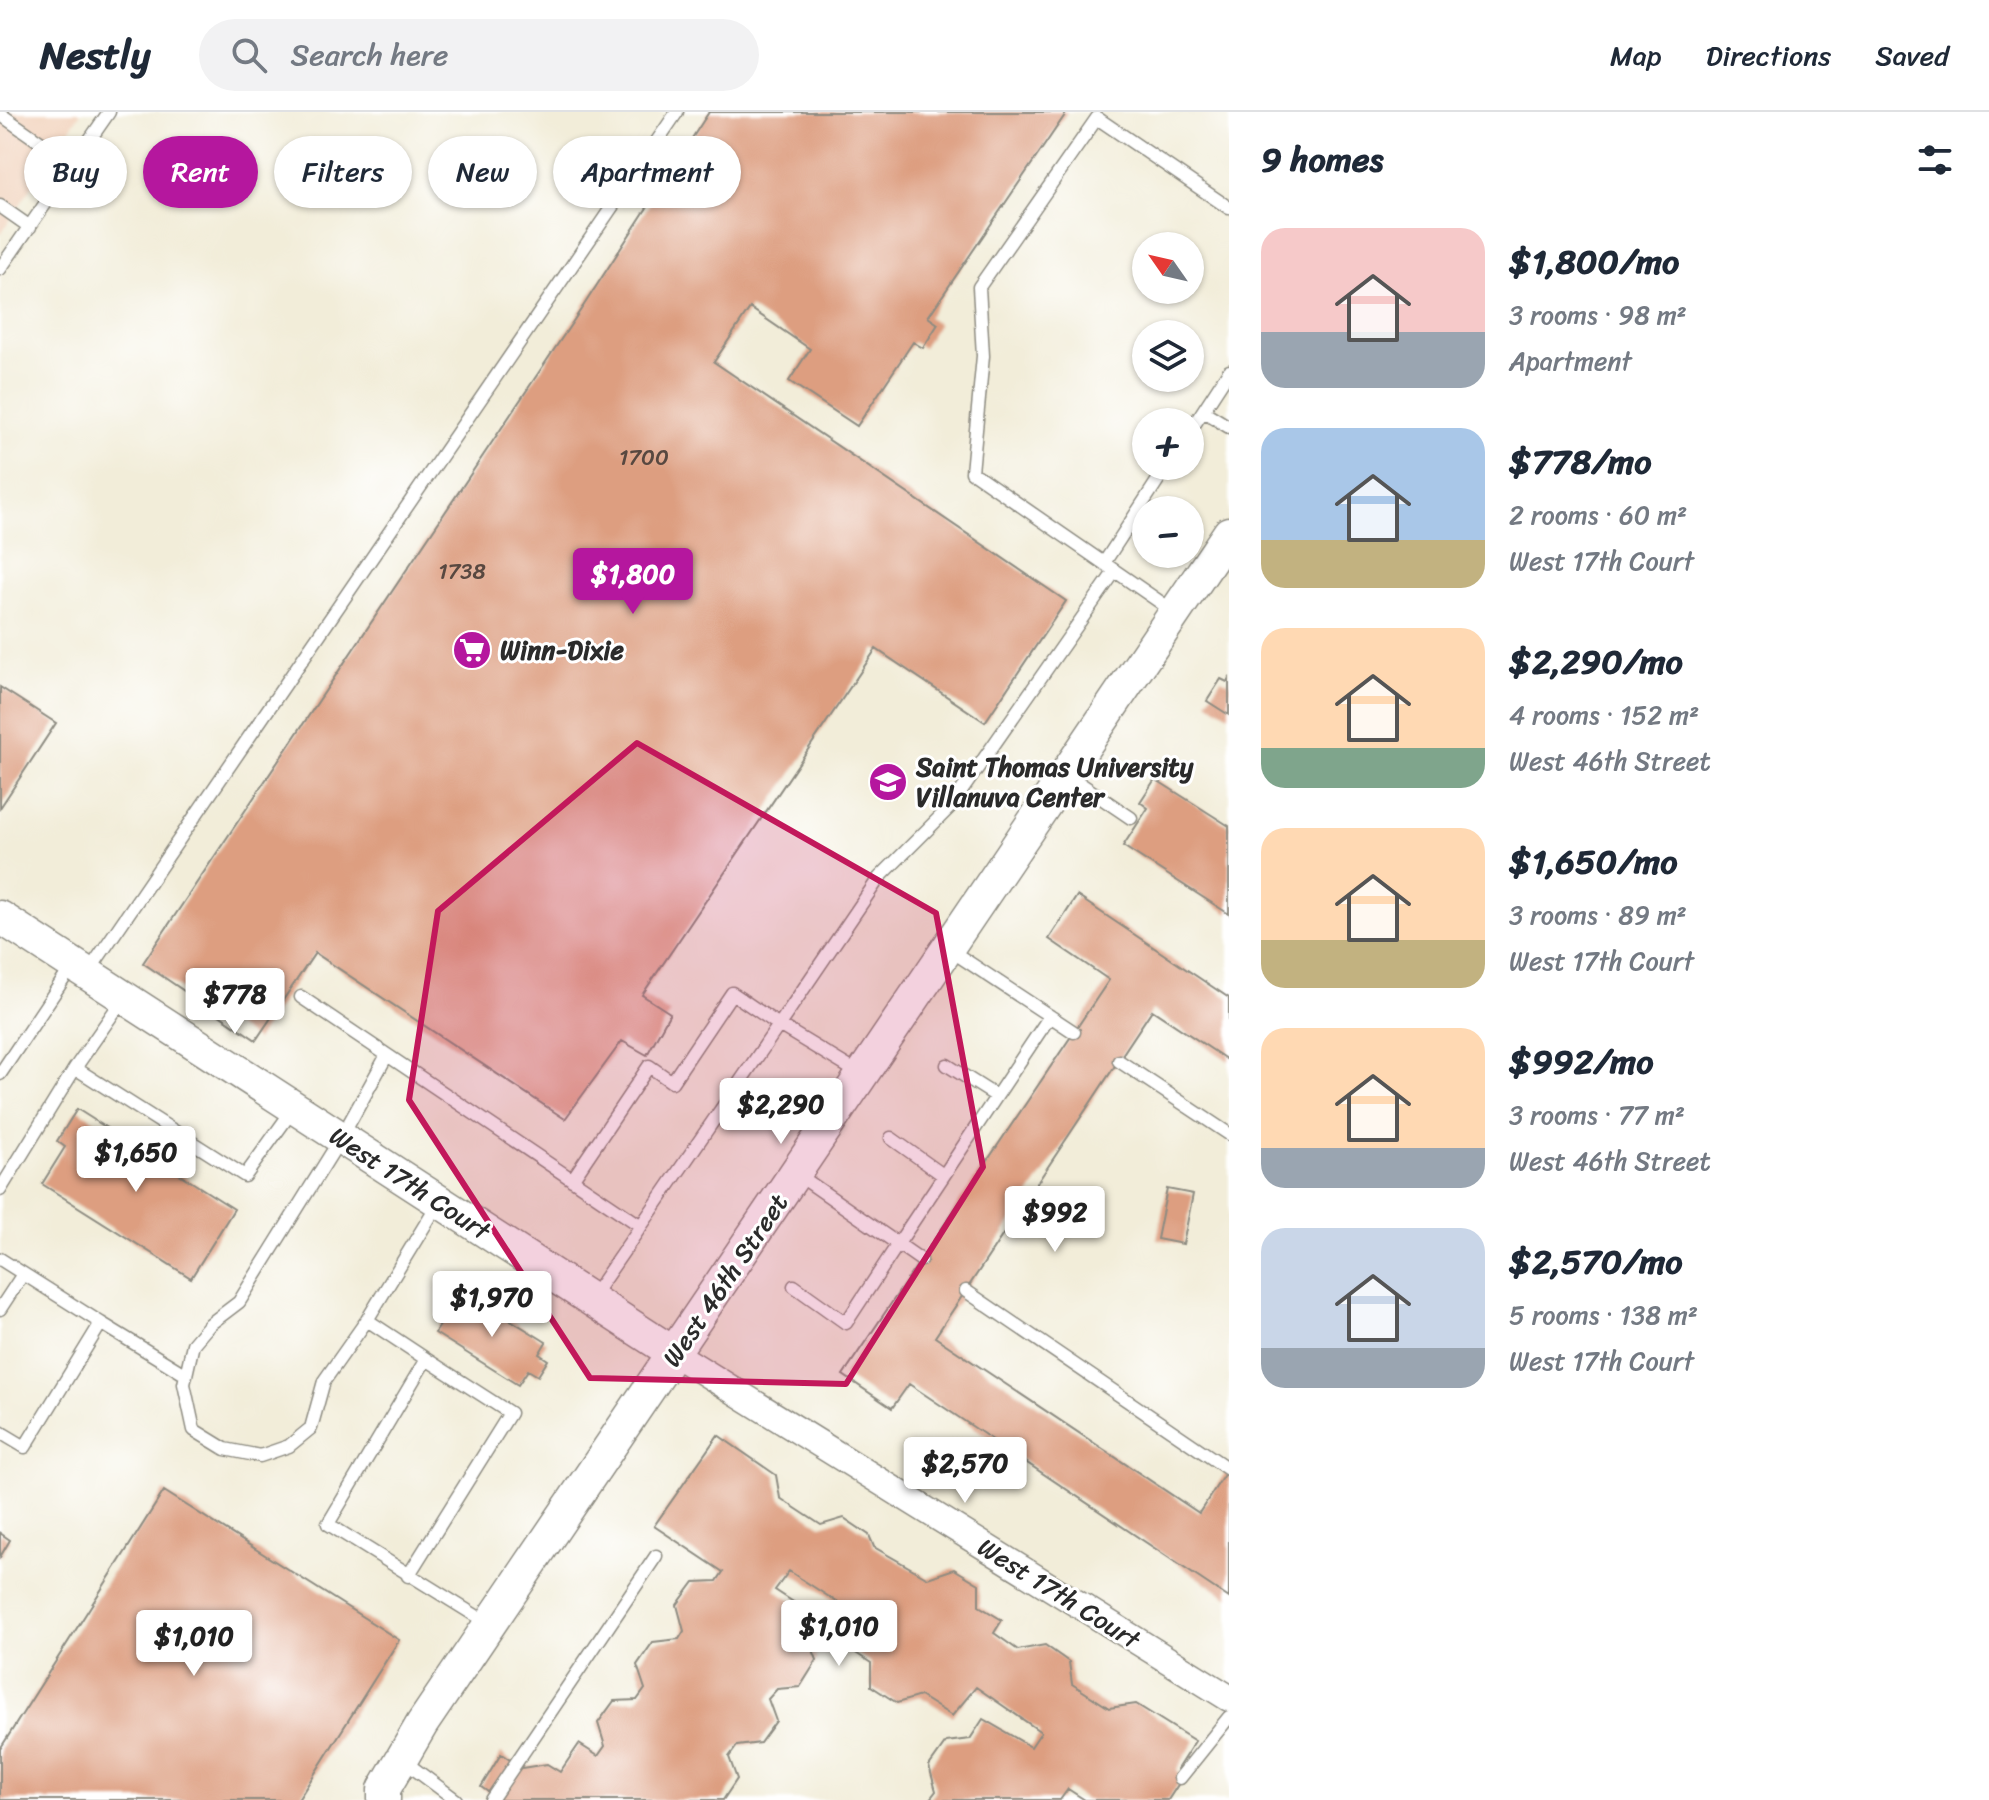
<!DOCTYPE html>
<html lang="en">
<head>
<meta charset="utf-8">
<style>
	body { margin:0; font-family:Sriracha,sans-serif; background:#f2f2f3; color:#1f2937; height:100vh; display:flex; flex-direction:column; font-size:30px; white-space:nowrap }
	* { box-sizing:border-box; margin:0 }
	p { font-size:26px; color:#747a83 }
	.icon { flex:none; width:44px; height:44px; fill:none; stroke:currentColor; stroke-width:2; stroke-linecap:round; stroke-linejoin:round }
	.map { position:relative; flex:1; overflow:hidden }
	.details { display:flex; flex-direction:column; background:#fff; width:760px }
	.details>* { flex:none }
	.hud { position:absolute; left:24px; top:24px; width:760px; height:72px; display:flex; gap:16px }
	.needle { width:52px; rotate:304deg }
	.tools { position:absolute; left:1132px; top:120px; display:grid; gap:16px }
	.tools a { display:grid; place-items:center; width:72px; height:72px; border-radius:50%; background:#fff; box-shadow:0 2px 6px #0004; font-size:40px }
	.price { position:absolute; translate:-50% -68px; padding:0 18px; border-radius:8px; background:#fff; color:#222; font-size:26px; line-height:52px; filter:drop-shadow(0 2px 4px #0008) }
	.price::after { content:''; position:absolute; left:50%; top:48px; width:24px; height:18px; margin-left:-12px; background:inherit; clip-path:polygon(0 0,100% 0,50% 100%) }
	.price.active { background:#b5179e; color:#fff }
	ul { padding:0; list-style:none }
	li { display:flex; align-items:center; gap:24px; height:200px; padding:0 32px }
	li span { display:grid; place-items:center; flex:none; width:224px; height:160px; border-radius:24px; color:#555 }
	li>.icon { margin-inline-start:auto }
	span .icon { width:96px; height:96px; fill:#fffc; stroke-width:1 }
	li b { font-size:34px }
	h2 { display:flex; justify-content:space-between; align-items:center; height:96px; padding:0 32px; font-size:34px }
	.pill { padding:0 28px; border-radius:36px; background:#fff; box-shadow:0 2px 6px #0004; font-size:28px; line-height:72px }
	.pill.active { background:#b5179e; color:#fff }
	header { display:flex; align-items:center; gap:48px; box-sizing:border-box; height:112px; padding:0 40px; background:#fff; border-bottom:2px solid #e0e1e3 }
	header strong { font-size:38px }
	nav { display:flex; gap:44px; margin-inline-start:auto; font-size:28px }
	.search { width:560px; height:72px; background:#f2f2f3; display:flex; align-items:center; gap:20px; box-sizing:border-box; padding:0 28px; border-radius:44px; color:#747a83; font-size:30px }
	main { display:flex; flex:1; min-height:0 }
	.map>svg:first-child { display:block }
	.built { fill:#f2d4be }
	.building { fill:#dd9e80 }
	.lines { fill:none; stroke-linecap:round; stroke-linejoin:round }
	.service-casing { stroke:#8e8c82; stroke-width:15 }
	.minor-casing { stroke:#8e8c82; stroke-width:29 }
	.tertiary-casing { stroke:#8e8c82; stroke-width:35 }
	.service { stroke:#fff; stroke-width:12 }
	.minor { stroke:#fff; stroke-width:26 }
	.tertiary { stroke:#fff; stroke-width:32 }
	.marked { fill:#c2185b; fill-opacity:0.2; stroke:#c2185b; stroke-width:6; stroke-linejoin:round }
	.labels { text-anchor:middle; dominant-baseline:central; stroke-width:6; stroke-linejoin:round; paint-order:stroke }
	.number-label { font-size:22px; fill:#584840 }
	.poi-label { font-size:26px; font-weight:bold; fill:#2b2b2b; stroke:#fff; text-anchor:start }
	.street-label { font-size:26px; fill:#2b2b2b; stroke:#fff }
</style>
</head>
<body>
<header>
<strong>Nestly</strong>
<div class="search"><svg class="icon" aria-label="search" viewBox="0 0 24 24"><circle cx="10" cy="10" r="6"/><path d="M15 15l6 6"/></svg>Search here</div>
<nav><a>Map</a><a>Directions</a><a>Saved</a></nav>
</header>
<main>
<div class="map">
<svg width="1229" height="1688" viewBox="0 0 1229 1688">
	<rect width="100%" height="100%" fill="#fff"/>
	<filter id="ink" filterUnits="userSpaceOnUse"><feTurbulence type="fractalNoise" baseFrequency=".0125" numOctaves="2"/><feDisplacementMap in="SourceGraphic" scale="16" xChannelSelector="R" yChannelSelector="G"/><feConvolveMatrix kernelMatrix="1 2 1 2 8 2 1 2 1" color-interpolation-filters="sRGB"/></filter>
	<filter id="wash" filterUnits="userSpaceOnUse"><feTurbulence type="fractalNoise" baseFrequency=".006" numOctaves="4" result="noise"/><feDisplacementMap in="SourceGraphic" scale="32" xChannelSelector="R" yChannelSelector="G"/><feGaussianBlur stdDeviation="1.8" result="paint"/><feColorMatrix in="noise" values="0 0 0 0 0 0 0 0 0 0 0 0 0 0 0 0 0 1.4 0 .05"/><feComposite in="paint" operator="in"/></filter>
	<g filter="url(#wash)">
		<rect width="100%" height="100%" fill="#f2edd9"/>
		<path class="built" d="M 0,0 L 81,0 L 0,123 Z"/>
		<g id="blocks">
			<path class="building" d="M 709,0 L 1067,0 L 928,205 L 938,212 L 923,236 L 913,230 L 857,314 L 789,269 L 810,237 L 750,196 L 714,250 L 1066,489 L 985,610 L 876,537 L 642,883 L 670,901 L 647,943 L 622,929 L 565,1007 L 315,841 L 256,928 L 143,851 L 584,193 Z
				M 1221,567 L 1227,570 L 1229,567 L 1229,603 L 1207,589 Z
				M 0,575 L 56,611 L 0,696 Z
				M 1155,667 L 1229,714 L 1229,802 L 1123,734 L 1148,696 L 1140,690 Z
				M 1077,784 L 1229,886 L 1229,949 L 1152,898 L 935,1225 L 1199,1401 L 1229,1355 L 1229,1486 L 909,1272 L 892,1296 L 843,1263 L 1109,868 L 1049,827 Z
				M 77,997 L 234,1097 L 191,1166 L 42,1072 L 65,1035 L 57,1029 Z
				M 1167,1077 L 1193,1082 L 1183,1132 L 1157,1127 Z
				M 462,1178 L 546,1230 L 539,1242 L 548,1248 L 538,1264 L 528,1258 L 518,1273 L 435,1221 Z
				M 718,1323 L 776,1363 L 780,1386 L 821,1413 L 844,1406 L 869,1423 L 874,1435 L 928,1466 L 954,1457 L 979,1472 L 979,1494 L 1002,1508 L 994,1521 L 1018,1538 L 1045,1533 L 1069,1550 L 1072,1572 L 1109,1596 L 1136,1592 L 1195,1629 L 1177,1657 L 1181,1668 L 1168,1688 L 1085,1688 L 1068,1677 L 1060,1688 L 929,1688 L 936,1679 L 929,1654 L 946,1630 L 970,1627 L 983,1607 L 1031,1635 L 1041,1620 L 976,1575 L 952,1604 L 920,1584 L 897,1591 L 871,1574 L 871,1551 L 836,1528 L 854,1501 L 789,1459 L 775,1478 L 821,1508 L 809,1528 L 817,1548 L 800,1575 L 777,1577 L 768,1587 L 776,1609 L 760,1631 L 737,1634 L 729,1645 L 737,1667 L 723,1688 L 500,1688 L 481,1675 L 501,1642 L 522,1656 L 547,1652 L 560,1660 L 579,1632 L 598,1644 L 605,1634 L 598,1611 L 614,1589 L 637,1588 L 645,1577 L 637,1553 L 653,1530 L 679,1527 L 684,1519 L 677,1493 L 694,1470 L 717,1469 L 723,1460 L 654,1414 Z
				M 164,1379 L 399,1528 L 298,1688 L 0,1688 L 0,1637 Z
				M 0,1421 L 10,1428 L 0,1445 Z"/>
		</g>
	</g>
	<g filter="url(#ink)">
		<use href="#blocks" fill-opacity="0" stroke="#8e8c82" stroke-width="2"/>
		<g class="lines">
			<g class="service-casing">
				<path id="service" d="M 0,2 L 73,53
					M 0,94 L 30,115
					M 0,157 L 109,0
					M 1203,299 L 1229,315
					M 1190,319 L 1229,259
					M 1104,451 L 1167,354
					M 1173,499 L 972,360 L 983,244 L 979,175 L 1097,6 L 1229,96
					M 1066,662 L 1131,706
					M 950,838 L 1074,920
					M 89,859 L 677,0
					M 301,885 L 641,1114 L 592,1185
					M 123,887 L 75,956 L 245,1064 L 294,996
					M 387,943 L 341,1026 L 239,1190 L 210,1212 L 193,1232 L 184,1272 L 194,1318 L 225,1337 L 260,1344 L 289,1334 L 311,1316 L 324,1269 L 367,1208 L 439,1090
					M 1119,949 L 1229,1022
					M 947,953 L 996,984
					M 0,962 L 73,853
					M 891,1026 L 943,1063
					M 797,1062 L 898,1132 L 1050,904
					M 572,1068 L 649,954 L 672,970 L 732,881 L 779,913 L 879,766 L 951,694 L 1115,459
					M 0,1078 L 75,956
					M 641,1114 L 779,913 L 860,962
					M 0,1147 L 101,1211
					M 794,1174 L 846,1211 L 898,1132 L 921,1148
					M 966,1179 L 1228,1357
					M 0,1197 L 23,1162
					M 367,1208 L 426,1247 L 328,1412 L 489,1512
					M 0,1320 L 25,1335 L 101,1211 L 186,1263
					M 408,1464 L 510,1301 L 426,1247
					M 401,1647 L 456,1688
					M 1180,1666 L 1229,1605
					M 491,1688 L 656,1444"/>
			</g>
			<g class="minor-casing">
				<path id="minor" d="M 675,1242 L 1229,1586"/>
			</g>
			<g class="tertiary-casing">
				<path id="tertiary" d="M 0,805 L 675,1242
					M 384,1688 L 384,1677 L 422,1612 L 1229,421"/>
			</g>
			<use href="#service" class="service"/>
			<use href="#minor" class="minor"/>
			<use href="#tertiary" class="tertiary"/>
		</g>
	</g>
	<path class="marked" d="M 637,631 L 936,801 L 983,1055 L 846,1272 L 590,1266 L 409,988 L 438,799 Z"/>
	<defs>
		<g id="supermarket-disc" transform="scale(2)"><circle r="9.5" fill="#b5179e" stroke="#fff"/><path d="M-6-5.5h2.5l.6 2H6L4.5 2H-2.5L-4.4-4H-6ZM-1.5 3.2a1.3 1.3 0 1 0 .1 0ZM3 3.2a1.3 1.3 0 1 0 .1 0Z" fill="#fff"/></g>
		<g id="school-disc" transform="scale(2)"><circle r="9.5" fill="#b5179e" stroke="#fff"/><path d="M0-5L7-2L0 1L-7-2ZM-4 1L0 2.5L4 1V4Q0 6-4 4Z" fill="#fff"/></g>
	</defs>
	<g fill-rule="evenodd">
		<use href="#supermarket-disc" x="472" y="538"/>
		<use href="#school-disc" x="888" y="670"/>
	</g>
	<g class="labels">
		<g class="number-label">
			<text x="644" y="345">1700</text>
			<text x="462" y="459">1738</text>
		</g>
		<g class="poi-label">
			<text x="500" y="538">Winn-Dixie</text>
			<text x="916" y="655">Saint Thomas University<tspan x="916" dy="30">Villanuva Center</tspan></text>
		</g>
		<g class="street-label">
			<text transform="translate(410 1071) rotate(33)">West 17th Court</text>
			<text transform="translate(725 1168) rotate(-56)">West 46th Street</text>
			<text transform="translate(1059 1481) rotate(32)">West 17th Court</text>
		</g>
	</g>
</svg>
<div class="tools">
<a><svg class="needle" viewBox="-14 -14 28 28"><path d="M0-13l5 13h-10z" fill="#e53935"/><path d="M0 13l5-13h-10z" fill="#747a83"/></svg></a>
<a><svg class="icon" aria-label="layers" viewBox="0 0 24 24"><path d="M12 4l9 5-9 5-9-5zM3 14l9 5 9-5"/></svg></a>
<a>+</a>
<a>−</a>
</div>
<b class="price active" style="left:633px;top:504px">$1,800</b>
<b class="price" style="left:235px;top:924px">$778</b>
<b class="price" style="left:781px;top:1034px">$2,290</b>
<b class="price" style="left:136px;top:1082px">$1,650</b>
<b class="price" style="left:1055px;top:1142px">$992</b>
<b class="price" style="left:492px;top:1227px">$1,970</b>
<b class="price" style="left:965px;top:1393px">$2,570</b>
<b class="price" style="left:839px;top:1556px">$1,010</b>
<b class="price" style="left:194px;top:1566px">$1,010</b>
<div class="hud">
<a class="pill">Buy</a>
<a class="pill active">Rent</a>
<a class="pill">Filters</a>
<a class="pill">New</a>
<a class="pill">Apartment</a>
</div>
</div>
<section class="details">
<h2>9 homes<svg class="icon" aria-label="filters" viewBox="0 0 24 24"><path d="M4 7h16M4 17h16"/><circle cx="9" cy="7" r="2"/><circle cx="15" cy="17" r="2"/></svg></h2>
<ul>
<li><span style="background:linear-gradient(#f6c9c9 65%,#9aa5b1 0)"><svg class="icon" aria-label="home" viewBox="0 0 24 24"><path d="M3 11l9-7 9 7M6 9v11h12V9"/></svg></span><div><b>$1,800/mo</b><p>3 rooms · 98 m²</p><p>Apartment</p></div></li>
<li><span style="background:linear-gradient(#a9c7e8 70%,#c2b280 0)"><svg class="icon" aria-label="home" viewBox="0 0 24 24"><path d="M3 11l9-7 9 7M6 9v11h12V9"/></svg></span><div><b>$778/mo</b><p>2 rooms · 60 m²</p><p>West 17th Court</p></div></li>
<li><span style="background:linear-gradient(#ffd9b3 75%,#7fa58c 0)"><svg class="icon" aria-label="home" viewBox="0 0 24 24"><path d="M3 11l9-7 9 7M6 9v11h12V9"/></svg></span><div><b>$2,290/mo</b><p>4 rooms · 152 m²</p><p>West 46th Street</p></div></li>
<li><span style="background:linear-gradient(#ffd9b3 70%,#c2b280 0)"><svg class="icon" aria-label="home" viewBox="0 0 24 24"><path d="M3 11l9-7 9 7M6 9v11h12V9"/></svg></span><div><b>$1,650/mo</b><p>3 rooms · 89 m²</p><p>West 17th Court</p></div></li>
<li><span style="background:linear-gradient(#ffd9b3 75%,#9aa5b1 0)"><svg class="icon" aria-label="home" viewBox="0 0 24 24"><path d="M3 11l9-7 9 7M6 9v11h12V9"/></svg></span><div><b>$992/mo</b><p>3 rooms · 77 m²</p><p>West 46th Street</p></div></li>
<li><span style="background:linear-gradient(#c9d6e8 75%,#9aa5b1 0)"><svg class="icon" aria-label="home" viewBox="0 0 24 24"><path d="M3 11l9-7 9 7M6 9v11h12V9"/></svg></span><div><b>$2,570/mo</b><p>5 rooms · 138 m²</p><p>West 17th Court</p></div></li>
</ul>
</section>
</main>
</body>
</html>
